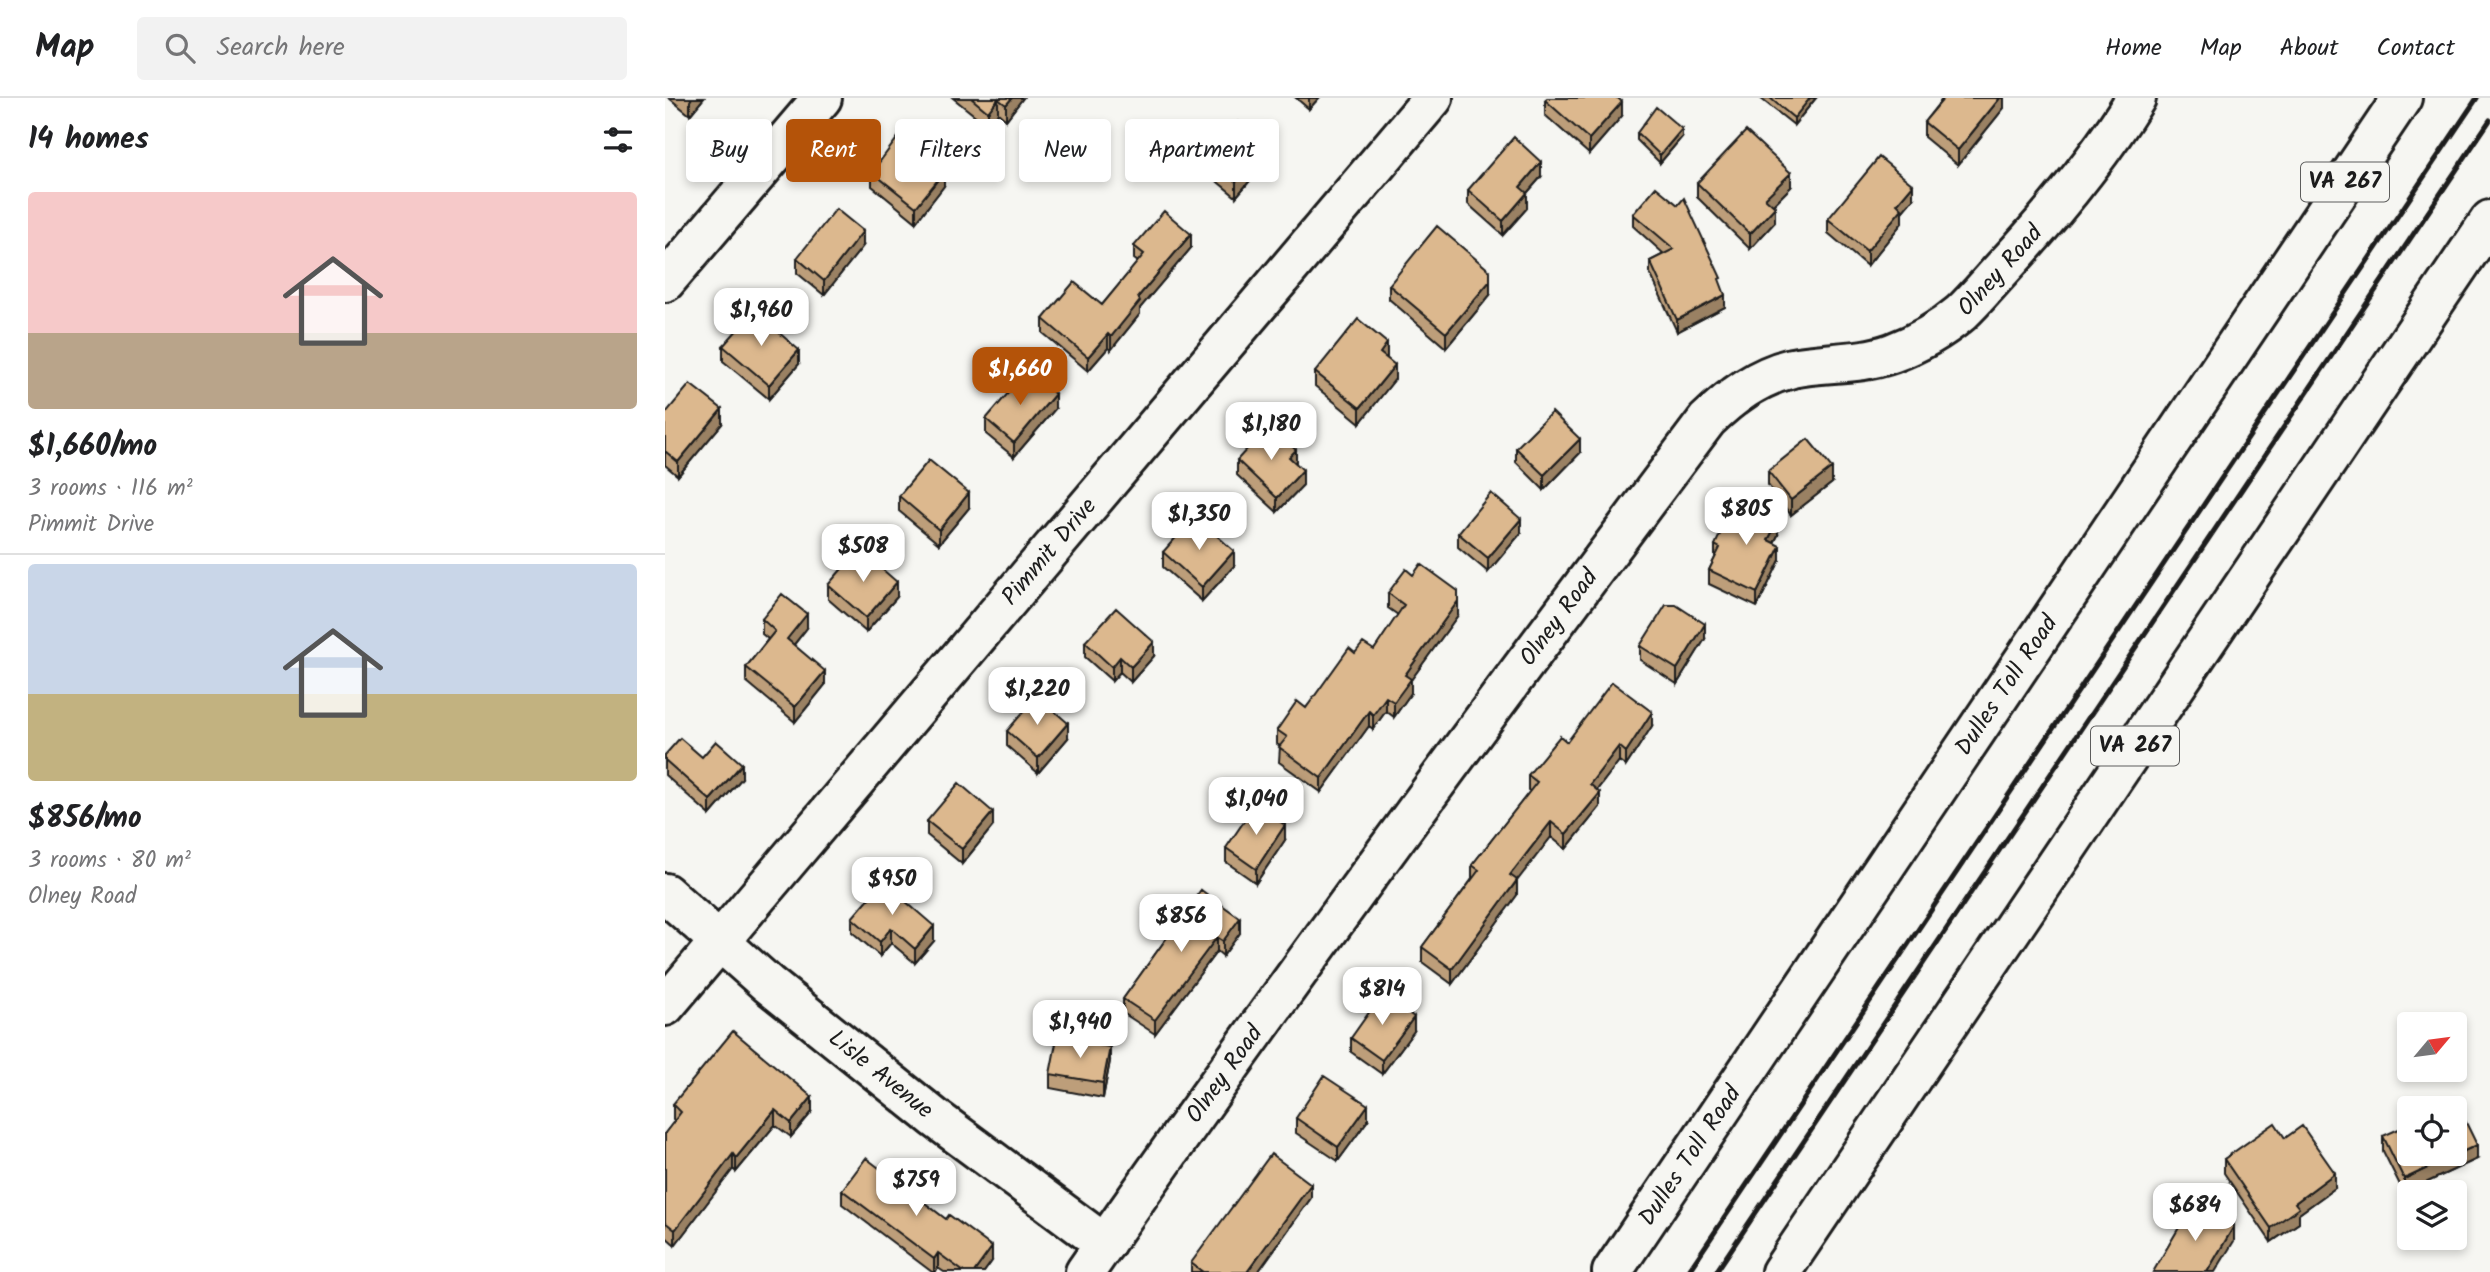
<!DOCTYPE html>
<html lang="en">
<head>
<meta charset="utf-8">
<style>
	body { margin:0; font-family:Kalam,sans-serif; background:#f2f2f2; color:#202124; height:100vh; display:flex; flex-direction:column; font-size:26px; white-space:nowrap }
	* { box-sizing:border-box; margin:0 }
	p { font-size:23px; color:#757577 }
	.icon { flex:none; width:38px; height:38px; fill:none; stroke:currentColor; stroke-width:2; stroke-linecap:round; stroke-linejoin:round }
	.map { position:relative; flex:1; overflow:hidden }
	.sheet { display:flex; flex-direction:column; background:#fff; width:665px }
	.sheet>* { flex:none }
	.hud { position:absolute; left:21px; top:21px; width:665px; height:63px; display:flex; gap:14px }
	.needle { width:46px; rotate:61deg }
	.tools { position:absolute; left:1732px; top:914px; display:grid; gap:14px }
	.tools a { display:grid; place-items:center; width:70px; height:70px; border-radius:7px; background:#fff; box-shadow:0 4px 10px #0003; font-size:35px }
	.price { position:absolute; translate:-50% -60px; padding:0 16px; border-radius:14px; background:#fff; color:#222; font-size:23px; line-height:46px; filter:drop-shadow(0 2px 4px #0008) }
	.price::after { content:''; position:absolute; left:50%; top:42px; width:21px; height:16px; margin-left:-10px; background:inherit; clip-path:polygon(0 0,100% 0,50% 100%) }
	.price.on { background:#b45309; color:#fff }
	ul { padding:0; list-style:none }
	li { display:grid; align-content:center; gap:14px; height:371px; padding:0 28px }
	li+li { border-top:2px solid #e0e0e0 }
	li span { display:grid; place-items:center; height:217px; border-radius:7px; color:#555 }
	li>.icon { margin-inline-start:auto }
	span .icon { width:126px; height:126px; fill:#fffc; stroke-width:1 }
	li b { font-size:30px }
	h2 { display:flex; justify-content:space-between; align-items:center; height:84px; padding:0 28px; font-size:30px }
	.chip { padding:0 24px; border-radius:7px; background:#fff; box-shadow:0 4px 10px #0003; font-size:24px; line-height:63px }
	.chip.on { background:#b45309; color:#fff }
	header { display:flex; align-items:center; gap:42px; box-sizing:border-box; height:98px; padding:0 35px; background:#fff; border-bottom:2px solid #e0e0e0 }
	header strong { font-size:33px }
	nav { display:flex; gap:38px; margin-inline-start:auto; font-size:24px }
	.search { width:490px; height:63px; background:#f2f2f2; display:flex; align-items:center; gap:18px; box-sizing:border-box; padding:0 24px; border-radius:7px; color:#757577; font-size:26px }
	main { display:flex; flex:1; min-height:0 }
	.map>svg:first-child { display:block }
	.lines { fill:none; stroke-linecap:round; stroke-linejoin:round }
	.minor-casing { stroke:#1c1c1c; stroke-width:44 }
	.highway-casing { stroke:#1c1c1c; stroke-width:44 }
	.minor { stroke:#f6f6f2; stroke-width:38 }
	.highway { stroke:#f6f6f2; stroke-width:38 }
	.rail { stroke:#1c1c1c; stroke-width:5 }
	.wall { fill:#bd9e7a; stroke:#1c1c1c; stroke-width:2 }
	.shaded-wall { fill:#9a8163; stroke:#1c1c1c; stroke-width:2 }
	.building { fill:#dcb88e; stroke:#1c1c1c; stroke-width:2 }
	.labels { text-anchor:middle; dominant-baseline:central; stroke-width:5; stroke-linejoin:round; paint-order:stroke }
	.shield { fill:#f6f6f2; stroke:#5d5d5c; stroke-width:2 }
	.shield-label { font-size:23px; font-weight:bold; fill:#1c1c1c }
	.street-label { font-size:24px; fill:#1c1c1c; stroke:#f6f6f2 }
</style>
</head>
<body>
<header>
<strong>Map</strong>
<div class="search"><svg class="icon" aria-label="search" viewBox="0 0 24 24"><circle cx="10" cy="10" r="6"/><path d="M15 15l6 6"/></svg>Search here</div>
<nav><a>Home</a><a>Map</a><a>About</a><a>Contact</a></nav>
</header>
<main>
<section class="sheet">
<h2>14 homes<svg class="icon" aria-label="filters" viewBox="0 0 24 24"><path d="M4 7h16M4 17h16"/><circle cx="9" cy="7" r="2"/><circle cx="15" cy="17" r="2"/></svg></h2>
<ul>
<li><span style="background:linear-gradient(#f6c9c9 65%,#b9a48a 0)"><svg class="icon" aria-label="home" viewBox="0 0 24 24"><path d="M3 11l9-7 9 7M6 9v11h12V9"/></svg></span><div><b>$1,660/mo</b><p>3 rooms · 116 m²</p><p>Pimmit Drive</p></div></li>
<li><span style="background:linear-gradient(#c9d6e8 60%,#c2b280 0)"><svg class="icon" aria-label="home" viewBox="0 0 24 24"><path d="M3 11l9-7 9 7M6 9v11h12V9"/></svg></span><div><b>$856/mo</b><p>3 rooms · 80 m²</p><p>Olney Road</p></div></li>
</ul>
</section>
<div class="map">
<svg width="1825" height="1174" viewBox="0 0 1825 1174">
	<rect width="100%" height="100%" fill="#f6f6f2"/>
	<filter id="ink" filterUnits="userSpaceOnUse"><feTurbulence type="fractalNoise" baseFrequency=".0143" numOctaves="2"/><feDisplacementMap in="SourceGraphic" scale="14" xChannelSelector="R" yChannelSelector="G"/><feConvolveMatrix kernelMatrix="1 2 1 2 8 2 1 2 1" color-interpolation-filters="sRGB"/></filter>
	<g filter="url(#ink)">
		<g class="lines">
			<g class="minor-casing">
				<g id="minor">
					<path d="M 0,184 L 157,0"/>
					<path id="s1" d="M 0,795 L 103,886 L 270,1020 L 440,1146"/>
					<path id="s2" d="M 0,908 L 768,0"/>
					<path id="s3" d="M 420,1174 C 621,885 831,603 1042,322 C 1067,298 1092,279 1127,270 C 1160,263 1194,267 1227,255 C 1251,246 1276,232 1296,215 C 1310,202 1323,186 1336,172 C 1385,119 1433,62 1471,0"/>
				</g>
			</g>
			<g class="highway-casing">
				<g id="highway">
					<path id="s4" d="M 947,1174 L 1737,0"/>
					<path d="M 1116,1174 L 1825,122"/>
				</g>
			</g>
			<use href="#minor" class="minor"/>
			<use href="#highway" class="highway"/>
			<path class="rail" d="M 1023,1174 L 1812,0
				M 1051,1174 L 1825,22"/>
		</g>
		<path class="wall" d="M 4,0 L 39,0 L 25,17 Z
			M 288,0 L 358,0 L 341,22 L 333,15 L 323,28 Z
			M 631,0 L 654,0 L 644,11 Z
			M 1095,0 L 1151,0 L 1129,27 Z
			M 1278,0 L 1339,0 L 1339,10 L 1293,67 L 1259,39 L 1259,24 Z
			M 880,2 L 957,18 L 924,56 L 880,17 Z
			M 972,35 L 1017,39 L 995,65 L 972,42 Z
			M 542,61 L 602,63 L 571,99 L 542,75 Z
			M 207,74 L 279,88 L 251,124 L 207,88 Z
			M 876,79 L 862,95 L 862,110 L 838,137 L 803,106 L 803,92 Z
			M 1032,85 L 1126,89 L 1108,107 L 1110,124 L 1085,151 L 1032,99 Z
			M 1248,101 L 1237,114 L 1237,125 L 1202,168 L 1163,135 L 1163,121 Z
			M 968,116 L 1056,188 L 1060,209 L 1012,234 L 985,175 L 985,163 L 999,156 L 968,128 Z
			M 198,148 L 159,197 L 132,175 L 132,160 Z
			M 469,148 L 526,150 L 475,210 L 475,216 L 446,252 L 443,250 L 423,273 L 378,235 L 378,221 L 437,207 L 473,164 L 469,161 Z
			M 724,187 L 825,197 L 781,250 L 724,201 Z
			M 58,248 L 134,266 L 104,301 L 58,263 Z
			M 722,260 L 730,281 L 695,325 L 650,288 L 650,274 Z
			M 390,311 L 349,359 L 321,336 L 321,321 Z
			M 0,316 L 57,326 L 13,378 L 0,367 Z
			M 851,350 L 915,355 L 879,392 L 851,364 Z
			M 572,362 L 631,365 L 638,387 L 612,414 L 572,377 Z
			M 1103,373 L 1167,385 L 1126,417 L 1103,387 Z
			M 234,398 L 304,410 L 274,446 L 234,413 Z
			M 793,435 L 856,435 L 823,474 L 793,449 Z
			M 1113,437 L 1109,445 L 1115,462 L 1092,509 L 1044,486 L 1044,472 L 1050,460 L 1050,447 Z
			M 498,454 L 569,468 L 537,503 L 498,469 Z
			M 163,487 L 232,499 L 201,534 L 163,501 Z
			M 723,495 L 793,517 L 746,582 L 746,595 L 729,619 L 721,613 L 708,631 L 704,628 L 656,694 L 614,664 L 615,648 L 612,646 L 612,632 L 641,610 L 690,555 L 709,552 L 733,517 L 723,510 Z
			M 97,521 L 142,530 L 129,547 L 160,587 L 130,624 L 81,583 L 81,569 L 103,541 L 97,536 Z
			M 1040,541 L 1012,586 L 975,562 L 975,548 Z
			M 420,544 L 489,558 L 466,584 L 455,574 L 447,583 L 420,559 Z
			M 987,628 L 961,668 L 954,663 L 932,692 L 935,709 L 901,751 L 886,739 L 852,782 L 852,797 L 787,886 L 757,864 L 757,849 L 807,781 L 807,767 L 865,693 L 863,692 L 863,677 L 902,644 Z
			M 342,633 L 403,640 L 373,675 L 342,648 Z
			M 0,657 L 37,659 L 77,680 L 45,717 L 0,677 Z
			M 262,723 L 328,728 L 297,766 L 262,737 Z
			M 620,742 L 591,785 L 561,764 L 561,750 Z
			M 536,792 L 575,835 L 558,858 L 552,853 L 490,936 L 458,915 L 458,901 Z
			M 187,820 L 269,843 L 250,865 L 226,845 L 215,858 L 187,834 Z
			M 749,933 L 717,976 L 686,954 L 686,940 Z
			M 445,963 L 438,1000 L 385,990 L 385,976 Z
			M 8,1006 L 147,1014 L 126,1039 L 110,1027 L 71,1074 L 68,1071 L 10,1147 L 0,1138 L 0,1035 L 10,1023 L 8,1021 Z
			M 631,1020 L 703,1022 L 673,1063 L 631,1035 Z
			M 1718,1038 L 1812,1061 L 1739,1095 L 1718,1053 Z
			M 1620,1040 L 1670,1090 L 1634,1116 L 1634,1125 L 1606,1144 L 1559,1075 L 1559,1061 Z
			M 177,1092 L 327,1163 L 319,1174 L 279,1174 L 273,1170 L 270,1174 L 267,1174 L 177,1106 Z
			M 646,1100 L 593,1174 L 526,1174 L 526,1165 Z"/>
		<path class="shaded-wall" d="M 27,0 L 39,0 L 25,17 L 25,3 Z
			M 347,0 L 358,0 L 341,22 L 341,7 Z
			M 644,0 L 654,0 L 644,11 Z
			M 1145,0 L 1151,0 L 1129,27 L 1129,20 Z
			M 1335,0 L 1339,0 L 1339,10 L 1293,67 L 1293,52 Z
			M 333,1 L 333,15 L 323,28 L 323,14 Z
			M 957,4 L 957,18 L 924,56 L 924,41 Z
			M 1017,31 L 1017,39 L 995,65 L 995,57 Z
			M 602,48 L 602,63 L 571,99 L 571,84 Z
			M 876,64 L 876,79 L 855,103 L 855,89 Z
			M 279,74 L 279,88 L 251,124 L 251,109 Z
			M 1126,75 L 1126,89 L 1100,115 L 1100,100 Z
			M 1248,87 L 1248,101 L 1237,114 L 1237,125 L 1202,168 L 1202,153 L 1232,106 Z
			M 862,95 L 862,110 L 838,137 L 838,123 Z
			M 1110,109 L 1110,124 L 1085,151 L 1085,136 Z
			M 198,133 L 198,148 L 159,197 L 159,183 Z
			M 526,136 L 526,150 L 475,210 L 475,216 L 446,252 L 446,239 L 473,199 Z
			M 825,183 L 825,197 L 781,250 L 781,235 Z
			M 1060,197 L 1060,209 L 1012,234 L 1012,222 Z
			M 443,236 L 443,250 L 423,273 L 423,259 Z
			M 722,245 L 722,260 L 715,269 L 715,255 Z
			M 134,252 L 134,266 L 104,301 L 104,287 Z
			M 730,267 L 730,281 L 695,325 L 695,310 Z
			M 390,296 L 390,311 L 349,359 L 349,345 Z
			M 57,311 L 57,326 L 13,378 L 13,364 Z
			M 915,341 L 915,355 L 879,392 L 879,377 Z
			M 631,352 L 631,366 L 624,359 Z
			M 1167,370 L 1167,385 L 1126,417 L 1126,402 Z
			M 638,372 L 638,387 L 612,414 L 612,400 Z
			M 304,395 L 304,410 L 274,446 L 274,432 Z
			M 856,421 L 856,435 L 823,474 L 823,460 Z
			M 1113,423 L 1113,437 L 1103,457 L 1103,442 Z
			M 1115,448 L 1115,462 L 1092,509 L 1092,495 Z
			M 569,453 L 569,468 L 537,503 L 537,489 Z
			M 232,484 L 232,499 L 201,534 L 201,520 Z
			M 793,503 L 793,517 L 746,582 L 746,595 L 729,619 L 729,604 L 740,577 Z
			M 142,516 L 142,530 L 122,555 L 122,541 Z
			M 1040,526 L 1040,541 L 1012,586 L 1012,571 Z
			M 489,544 L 489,558 L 466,584 L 466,569 Z
			M 455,559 L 455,574 L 447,583 L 447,569 Z
			M 160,573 L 160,587 L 130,624 L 130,609 Z
			M 721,599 L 721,613 L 708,631 L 708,617 Z
			M 704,613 L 704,628 L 656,694 L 656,680 Z
			M 987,614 L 987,628 L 961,668 L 961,654 Z
			M 403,625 L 403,640 L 373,675 L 373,660 Z
			M 954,648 L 954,663 L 925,701 L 925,686 Z
			M 77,666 L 77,680 L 45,717 L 45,702 Z
			M 935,695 L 935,709 L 901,751 L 901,736 Z
			M 328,714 L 328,728 L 297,766 L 297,751 Z
			M 886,724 L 886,739 L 845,792 L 845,777 Z
			M 620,727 L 620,742 L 591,785 L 591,771 Z
			M 852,782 L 852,797 L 787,886 L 787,871 Z
			M 575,820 L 575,835 L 558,858 L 558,843 Z
			M 269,828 L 269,843 L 250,865 L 250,851 Z
			M 226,830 L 226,845 L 215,858 L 215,844 Z
			M 552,839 L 552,853 L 490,936 L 490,922 Z
			M 749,919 L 749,933 L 717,976 L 717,962 Z
			M 445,949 L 445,963 L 438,1000 L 438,985 Z
			M 147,999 L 147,1014 L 126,1039 L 126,1025 Z
			M 703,1007 L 703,1022 L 673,1063 L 673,1049 Z
			M 110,1012 L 110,1027 L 71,1074 L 71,1060 Z
			M 1812,1047 L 1812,1061 L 1739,1095 L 1739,1081 Z
			M 68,1056 L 68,1071 L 10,1147 L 10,1132 Z
			M 1670,1075 L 1670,1090 L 1634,1116 L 1634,1125 L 1606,1144 L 1606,1130 L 1630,1105 Z
			M 646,1086 L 646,1100 L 593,1174 L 582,1174 Z
			M 1569,1128 L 1569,1143 L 1550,1174 L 1542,1174 Z
			M 327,1149 L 327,1163 L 319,1174 L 309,1174 Z
			M 273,1155 L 273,1170 L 270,1174 L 269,1174 L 269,1161 Z"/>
		<path class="building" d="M 306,0 L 347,0 L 341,7 L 333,1 L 323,14 Z
			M 882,0 L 953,0 L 957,4 L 924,41 L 880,2 Z
			M 1105,0 L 1145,0 L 1129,20 Z
			M 1279,0 L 1335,0 L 1293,52 L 1259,24 Z
			M 991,9 L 1017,31 L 995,57 L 972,35 Z
			M 573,24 L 602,48 L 571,84 L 542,61 Z
			M 1081,33 L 1126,75 L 1100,100 L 1110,109 L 1085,136 L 1032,85 Z
			M 234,38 L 279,74 L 251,109 L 207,74 Z
			M 849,39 L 876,64 L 855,89 L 862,95 L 838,123 L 803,92 Z
			M 1214,59 L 1248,87 L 1232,106 L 1237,111 L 1202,153 L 1163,121 Z
			M 991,89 L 1013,107 L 1019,100 L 1056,180 L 1054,181 L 1060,197 L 1012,222 L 985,163 L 1009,151 L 968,116 Z
			M 171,111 L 198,133 L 159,183 L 132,160 Z
			M 499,113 L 526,136 L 473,199 L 475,203 L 446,239 L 443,236 L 423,259 L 378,221 L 409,184 L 437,207 L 479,156 L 469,148 Z
			M 772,128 L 825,173 L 825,183 L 781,235 L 724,187 Z
			M 89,213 L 134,252 L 104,287 L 58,248 Z
			M 693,221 L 722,245 L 715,255 L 730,267 L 695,310 L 650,274 Z
			M 362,273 L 390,296 L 349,345 L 321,321 Z
			M 25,286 L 57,311 L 13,364 L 0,353 L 0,316 Z
			M 887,314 L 915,341 L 879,377 L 851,350 Z
			M 604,327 L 631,352 L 624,359 L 638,372 L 612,400 L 572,362 Z
			M 1143,341 L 1167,370 L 1126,402 L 1103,373 Z
			M 264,362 L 304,395 L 274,432 L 234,398 Z
			M 826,395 L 856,421 L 823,460 L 793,435 Z
			M 1071,402 L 1113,423 L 1103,442 L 1115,448 L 1092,495 L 1044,472 L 1055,450 L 1050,447 Z
			M 530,418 L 569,453 L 537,489 L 498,454 Z
			M 194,451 L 232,484 L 201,520 L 163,487 Z
			M 756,466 L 793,493 L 793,503 L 740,577 L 746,581 L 729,604 L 721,599 L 708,617 L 704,613 L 656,680 L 614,649 L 622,639 L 612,632 L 632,603 L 641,610 L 684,550 L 690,555 L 698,545 L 709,552 L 739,507 L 723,495 L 741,471 L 748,477 Z
			M 117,496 L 142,516 L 122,541 L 160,573 L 130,609 L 81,569 L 110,533 L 97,521 Z
			M 1001,507 L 1011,507 L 1040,526 L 1012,571 L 975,548 Z
			M 451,510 L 489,544 L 466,569 L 455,559 L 447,569 L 420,544 Z
			M 947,584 L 987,614 L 961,654 L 954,648 L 925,686 L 935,695 L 901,736 L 886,724 L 845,777 L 852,782 L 787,871 L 757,849 L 814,772 L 807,767 L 872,684 L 863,677 L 895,638 L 902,644 Z
			M 372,598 L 403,625 L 373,660 L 342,633 Z
			M 15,640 L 37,659 L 51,643 L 77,666 L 45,702 L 0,662 L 0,657 Z
			M 294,685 L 328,714 L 297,751 L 262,723 Z
			M 590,707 L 620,727 L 591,771 L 561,750 Z
			M 218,784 L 269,828 L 250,851 L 226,830 L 215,844 L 187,820 Z
			M 536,792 L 575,820 L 558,843 L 552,839 L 490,922 L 458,901 Z
			M 717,896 L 749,919 L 717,962 L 686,940 Z
			M 68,933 L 147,999 L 126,1025 L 110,1012 L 71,1060 L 68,1056 L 10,1132 L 0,1124 L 0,1035 L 16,1014 L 8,1006 Z
			M 392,940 L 445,949 L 438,985 L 385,976 Z
			M 659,978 L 703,1007 L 673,1049 L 631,1020 Z
			M 1791,1004 L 1812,1047 L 1739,1081 L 1718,1038 L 1745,1026 L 1745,1055 L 1790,1055 L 1790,1010 L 1778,1010 Z
			M 1610,1025 L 1620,1040 L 1637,1028 L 1670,1075 L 1630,1105 L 1634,1110 L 1606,1130 L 1559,1061 Z
			M 606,1056 L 646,1086 L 582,1174 L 538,1174 L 526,1165 Z
			M 201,1060 L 281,1121 L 284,1117 L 327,1149 L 309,1174 L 299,1174 L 273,1155 L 269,1161 L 177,1092 Z
			M 1529,1104 L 1569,1128 L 1542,1174 L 1488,1174 Z"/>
	</g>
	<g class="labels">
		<g class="shield">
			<rect x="1636" y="64.5" width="88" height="39" rx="5"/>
			<rect x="1426" y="628.5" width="88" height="39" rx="5"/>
		</g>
		<g class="shield-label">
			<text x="1680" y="84">VA 267</text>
			<text x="1470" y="648">VA 267</text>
		</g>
		<g class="street-label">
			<text stroke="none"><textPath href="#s3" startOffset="1395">Olney Road</textPath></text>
			<text stroke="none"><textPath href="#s2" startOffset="595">Pimmit Drive</textPath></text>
			<text stroke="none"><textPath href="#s3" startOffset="808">Olney Road</textPath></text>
			<text stroke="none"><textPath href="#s4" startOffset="707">Dulles Toll Road</textPath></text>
			<text stroke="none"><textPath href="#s1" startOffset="282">Lisle Avenue</textPath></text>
			<text stroke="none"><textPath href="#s3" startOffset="242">Olney Road</textPath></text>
			<text stroke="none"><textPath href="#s4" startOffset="140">Dulles Toll Road</textPath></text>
		</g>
	</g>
</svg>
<div class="tools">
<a><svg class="needle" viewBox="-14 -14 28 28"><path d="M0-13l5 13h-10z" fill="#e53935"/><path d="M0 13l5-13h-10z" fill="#757577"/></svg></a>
<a><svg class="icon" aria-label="locate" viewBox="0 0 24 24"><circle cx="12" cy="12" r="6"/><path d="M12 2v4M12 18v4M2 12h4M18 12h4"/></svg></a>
<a><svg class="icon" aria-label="layers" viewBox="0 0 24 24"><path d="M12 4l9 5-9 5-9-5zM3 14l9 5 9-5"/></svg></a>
</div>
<b class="price" style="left:96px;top:250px">$1,960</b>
<b class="price on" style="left:355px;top:309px">$1,660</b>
<b class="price" style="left:606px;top:364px">$1,180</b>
<b class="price" style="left:1081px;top:449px">$805</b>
<b class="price" style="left:534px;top:454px">$1,350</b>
<b class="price" style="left:198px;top:486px">$508</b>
<b class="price" style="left:372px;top:629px">$1,220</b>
<b class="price" style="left:591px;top:739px">$1,040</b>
<b class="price" style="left:227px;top:819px">$950</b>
<b class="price" style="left:516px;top:856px">$856</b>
<b class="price" style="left:717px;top:929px">$814</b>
<b class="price" style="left:415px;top:962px">$1,940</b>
<b class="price" style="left:251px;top:1120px">$759</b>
<b class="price" style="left:1530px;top:1145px">$684</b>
<div class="hud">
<a class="chip">Buy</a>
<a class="chip on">Rent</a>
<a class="chip">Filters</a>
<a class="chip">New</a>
<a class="chip">Apartment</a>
</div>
</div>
</main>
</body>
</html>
